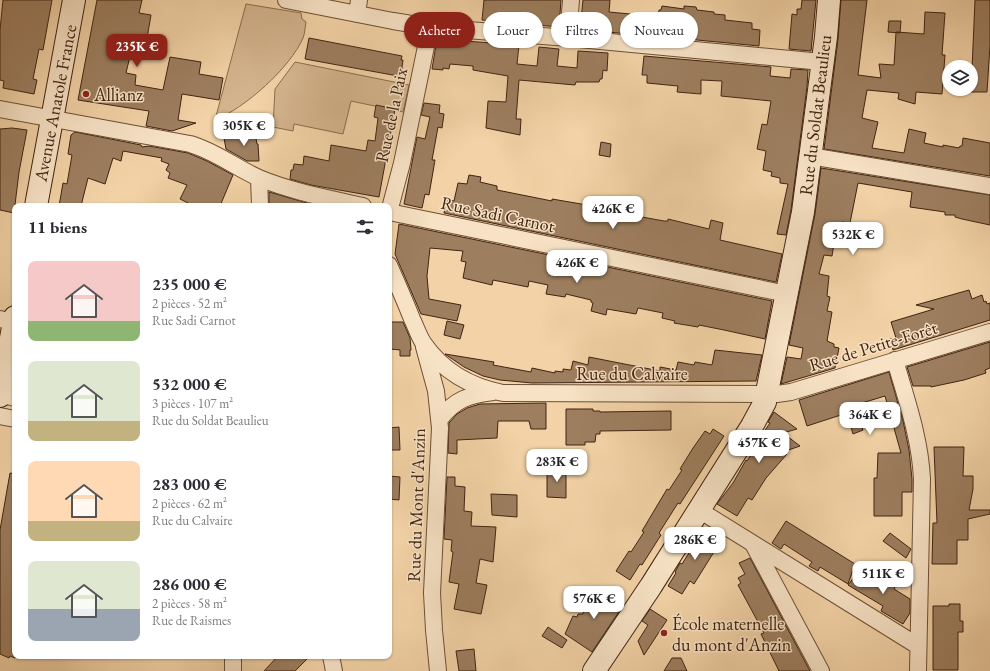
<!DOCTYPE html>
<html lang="fr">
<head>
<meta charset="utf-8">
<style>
	body { margin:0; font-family:"EB Garamond",serif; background:#f2f2f3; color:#2b2b33; height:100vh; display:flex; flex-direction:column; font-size:15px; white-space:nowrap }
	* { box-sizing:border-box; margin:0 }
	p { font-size:13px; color:#7c7c81 }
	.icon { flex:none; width:22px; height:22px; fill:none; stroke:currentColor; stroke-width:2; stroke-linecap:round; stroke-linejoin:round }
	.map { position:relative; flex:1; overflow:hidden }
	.drawer { position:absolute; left:12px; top:203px; width:380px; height:456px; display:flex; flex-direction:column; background:#fff; border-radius:8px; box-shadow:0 1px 3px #0004 }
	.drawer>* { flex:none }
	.top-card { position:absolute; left:404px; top:12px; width:380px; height:36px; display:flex; gap:8px }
	.controls { position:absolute; left:942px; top:60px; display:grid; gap:8px }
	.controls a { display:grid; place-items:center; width:36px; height:36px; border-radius:50%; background:#fff; box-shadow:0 1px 3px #0004; font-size:20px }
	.price { position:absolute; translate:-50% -34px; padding:0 9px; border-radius:8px; background:#fff; color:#222; font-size:13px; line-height:26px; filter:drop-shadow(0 1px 2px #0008) }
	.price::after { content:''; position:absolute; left:50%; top:24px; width:12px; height:9px; margin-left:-6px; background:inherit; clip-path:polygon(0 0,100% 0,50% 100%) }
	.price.active { background:#8f2418; color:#fff }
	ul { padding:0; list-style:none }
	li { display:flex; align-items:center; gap:12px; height:100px; padding:0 16px }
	li span { display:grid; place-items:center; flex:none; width:112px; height:80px; border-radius:8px; color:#555 }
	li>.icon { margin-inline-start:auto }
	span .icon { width:48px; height:48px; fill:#fffc; stroke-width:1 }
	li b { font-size:17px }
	h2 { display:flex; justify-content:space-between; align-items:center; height:48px; padding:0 16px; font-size:17px }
	.pill { padding:0 14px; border-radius:18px; background:#fff; box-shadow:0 1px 3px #0004; font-size:14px; line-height:36px }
	.pill.active { background:#8f2418; color:#fff }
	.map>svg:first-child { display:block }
	.green { fill:#d4b48d; stroke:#8a6c50 }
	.building { fill:#9d7e5f; stroke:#412412 }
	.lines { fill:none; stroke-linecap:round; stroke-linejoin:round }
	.street-casing { stroke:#6d5037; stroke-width:18 }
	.secondary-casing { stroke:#412412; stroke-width:24 }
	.street { stroke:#f7e2c5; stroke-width:16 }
	.secondary { stroke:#f7e2c5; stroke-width:22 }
	.poi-dot { fill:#8f2418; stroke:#f7e2c5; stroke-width:1.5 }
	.labels { text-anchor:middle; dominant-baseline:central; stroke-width:3; stroke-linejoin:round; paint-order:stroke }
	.poi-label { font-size:18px; fill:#412412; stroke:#f7e2c5; text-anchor:start }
	.street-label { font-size:18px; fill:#412412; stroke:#f7e2c5 }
</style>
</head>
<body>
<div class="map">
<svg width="990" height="671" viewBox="0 0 990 671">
	<rect width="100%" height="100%" fill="#f2d2a6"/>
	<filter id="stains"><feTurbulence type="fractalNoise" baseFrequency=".005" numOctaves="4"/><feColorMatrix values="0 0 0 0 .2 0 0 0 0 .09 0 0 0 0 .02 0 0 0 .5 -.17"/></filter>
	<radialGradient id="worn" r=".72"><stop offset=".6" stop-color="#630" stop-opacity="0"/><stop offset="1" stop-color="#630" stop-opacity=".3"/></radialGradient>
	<path class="green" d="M 246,4 L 301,13 L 302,19 L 306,22 C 305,27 305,33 303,38 C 290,68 245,108 215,120 Z
		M 295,62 L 409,85 L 403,112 L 351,101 L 343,134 L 294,124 L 293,131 L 273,127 L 275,89 Z"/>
	<path class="building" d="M 3,0 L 52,0 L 43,50 L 39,49 L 33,79 L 37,80 L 34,94 L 3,88 L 4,81 L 0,80 L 0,30 Z
		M 97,0 L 142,0 L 139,13 L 151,15 L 146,44 L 148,44 L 146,55 L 131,52 L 126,73 L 136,75 L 135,85 L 163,90 L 170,57 L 201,62 L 199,74 L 223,78 L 219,100 L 182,94 L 178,120 L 196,123 L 172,131 L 146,126 L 149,111 L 78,100 Z
		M 484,0 L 561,0 L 559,27 L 482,20 Z
		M 583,0 L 610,0 L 609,12 L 630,14 L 628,34 L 580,29 Z
		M 802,0 L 816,0 L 811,51 L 789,49 L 792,14 L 797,15 L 797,9 L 801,9 Z
		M 841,0 L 867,0 L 858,75 L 881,78 L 879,64 L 894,65 L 896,32 L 924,34 L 925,12 L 945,13 L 942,55 L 945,55 L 942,94 L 916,92 L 915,104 L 898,99 L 899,93 L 867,90 L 862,118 L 878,122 L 872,148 L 904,153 L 909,129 L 926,133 L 924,143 L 943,147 L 943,145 L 959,148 L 960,146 L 962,146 L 963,138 L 990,143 L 990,176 L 824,149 L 838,39 Z
		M 975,0 L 990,0 L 990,45 L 987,92 L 971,92 Z
		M 662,6 L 684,9 L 684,6 L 696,7 L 697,10 L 714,12 L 714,14 L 725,15 L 725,20 L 752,23 L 752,29 L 760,30 L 759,46 L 656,36 L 659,10 L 661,10 Z
		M 889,21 L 901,21 L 900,33 L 888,32 Z
		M 309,38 L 402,56 L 401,60 L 403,60 L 401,75 L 398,75 L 398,76 L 305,59 Z
		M 437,39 L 519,45 L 517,64 L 537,66 L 539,47 L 559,49 L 557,66 L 577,68 L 578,51 L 608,53 L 607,71 L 603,70 L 602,79 L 600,79 L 599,82 L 576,82 L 575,85 L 519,80 L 516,119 L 521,119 L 520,135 L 486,128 L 488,101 L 506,102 L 508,76 L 473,70 L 473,66 L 450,64 L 449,69 L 443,68 L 443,70 L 432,69 Z
		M 644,56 L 771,67 L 770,76 L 790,78 L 791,69 L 808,70 L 807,87 L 791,210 L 786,235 L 777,234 L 788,184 L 780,183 L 780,178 L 771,176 L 772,172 L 763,170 L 766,151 L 757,149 L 762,124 L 767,125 L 771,101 L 721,96 L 722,81 L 701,80 L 701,94 L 677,92 L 678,86 L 647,83 L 647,75 L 642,75 Z
		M 424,103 L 440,105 L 439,113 L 444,114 L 442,128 L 438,127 L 432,160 L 435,160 L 429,195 L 425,194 L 422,208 L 404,204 L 417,137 L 425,139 L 430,117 L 421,115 Z
		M 376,105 L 395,109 L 379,197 L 311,185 L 290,179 L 291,170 L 293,170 L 294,164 L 303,165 L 304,156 L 329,161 L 331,145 L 366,151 L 368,140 L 375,141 L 378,118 L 374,117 Z
		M 12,128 L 27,130 L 19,172 L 14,213 L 0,210 L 0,129 Z
		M 75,132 L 141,145 L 142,147 L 149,146 L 188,153 L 207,161 L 233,175 L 220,206 L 194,206 L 180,199 L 187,185 L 168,178 L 170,173 L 166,170 L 169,164 L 161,161 L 162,158 L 123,151 L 121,161 L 113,158 L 105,184 L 88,178 L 81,206 L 59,206 L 63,183 L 67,184 L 72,155 L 68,154 L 71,135 Z
		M 255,133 L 257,144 L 258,144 L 259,161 L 247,161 L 226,149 L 224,138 L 245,136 L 245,134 Z
		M 601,142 L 611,144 L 610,157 L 599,155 Z
		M 821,168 L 990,195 L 990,225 L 962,219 L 955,217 L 955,215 L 945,215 L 945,212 L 910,207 L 912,192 L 858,183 L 850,223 L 842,222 L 838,237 L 835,237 L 832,256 L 824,255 L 819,274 L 829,276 L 827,296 L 830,297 L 827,311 L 832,312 L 827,341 L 834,344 L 834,347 L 839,348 L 835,368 L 781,384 L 787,357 L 801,359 L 803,348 L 789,345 L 815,214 Z
		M 469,175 L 481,177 L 480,182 L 497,186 L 497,190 L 552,201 L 552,199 L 593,206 L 592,216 L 618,221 L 620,213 L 664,221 L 668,221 L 668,219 L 709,229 L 711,220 L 723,223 L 720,240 L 782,254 L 776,282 L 444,213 L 447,199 L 454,201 L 458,183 L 467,184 Z
		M 269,192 L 314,205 L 314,206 L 269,206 Z
		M 399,224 L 772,301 L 765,339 L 724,330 L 699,325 L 698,327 L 674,323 L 675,321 L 662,318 L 663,313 L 638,308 L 636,314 L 607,309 L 606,315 L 591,311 L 593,303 L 591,302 L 591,300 L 566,294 L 565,297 L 546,294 L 548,285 L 529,281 L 528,287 L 493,280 L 492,285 L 463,278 L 466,262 L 461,261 L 463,251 L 430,248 L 427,276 L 429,299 L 461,305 L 457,321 L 421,314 L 395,254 Z
		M 969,290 L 972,299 L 982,295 L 984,302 L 986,301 L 987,304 L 990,303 L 990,320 L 893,350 L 890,339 L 896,338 L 891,322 L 934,309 L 916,305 Z
		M 447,321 L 464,325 L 460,339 L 444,335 Z
		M 389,322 L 403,322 L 410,338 L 411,350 L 410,350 L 410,356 L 400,356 L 400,350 L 390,349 Z
		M 990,342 L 990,368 L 985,370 L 986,373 L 964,380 L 931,387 L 931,386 L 913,386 L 907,367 Z
		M 715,350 L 762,355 L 756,381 L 532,383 L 500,380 L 483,376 L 464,367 L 445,354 L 494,362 L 493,365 L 531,372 L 532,368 L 555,373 L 555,371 L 563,372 L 563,369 L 571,370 L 573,361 L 588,365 L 589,357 L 660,371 L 660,367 L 676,370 L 678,362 L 694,365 L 695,362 L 712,365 Z
		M 889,372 L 903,421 L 909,450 L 912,479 L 912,492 L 902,492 L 902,516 L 874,516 L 874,478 L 877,478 L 878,453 L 901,453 L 885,396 L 862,403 L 863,408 L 857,410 L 863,430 L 853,434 L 847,413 L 807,426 L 799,400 Z
		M 546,403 L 546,429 L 531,429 L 529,421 L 498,421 L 497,438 L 457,440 L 457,454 L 448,453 L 449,423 L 457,414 L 467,408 L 480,404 Z
		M 566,409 L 593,409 L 593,411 L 600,411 L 600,412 L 671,411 L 671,430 L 600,431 L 600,434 L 596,434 L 595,442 L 585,442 L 585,445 L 566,445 Z
		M 774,412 L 797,429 L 783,433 L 800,446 L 777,454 L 787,454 L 766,478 L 752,500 L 748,498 L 737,516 L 717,504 L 733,483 L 746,460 L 747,461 L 759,443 L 757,442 L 770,423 L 768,422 Z
		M 399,427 L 400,450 L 389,450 L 389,428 Z
		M 713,429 L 724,436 L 680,504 L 678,503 L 659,533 L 661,535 L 642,565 L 640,564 L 630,580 L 616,571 L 629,551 L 631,552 L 644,532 L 642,531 L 667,489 L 669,490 L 682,470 L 680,469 L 693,448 L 705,431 L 710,434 Z
		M 934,447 L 964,447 L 963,476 L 973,476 L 973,489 L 969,510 L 990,510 L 990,514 L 968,519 L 968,540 L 957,540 L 957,564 L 932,564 L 933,523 L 937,523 Z
		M 547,468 L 566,468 L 566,498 L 547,497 Z
		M 10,473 L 15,474 L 15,658 L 10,656 L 9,658 L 0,654 L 0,530 Z
		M 389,476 L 400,477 L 399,500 L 389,499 Z
		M 447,477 L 455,477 L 455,486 L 465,487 L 464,511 L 472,512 L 471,526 L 496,527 L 493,562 L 480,559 L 476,583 L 487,585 L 481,614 L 454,609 L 459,584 L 449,582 L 453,552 L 451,551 L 452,540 L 444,539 Z
		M 491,494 L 517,495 L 517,517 L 492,515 Z
		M 786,521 L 855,564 L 848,584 L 820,567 L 818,571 L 809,566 L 812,562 L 784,544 L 781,549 L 772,543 Z
		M 703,527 L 722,539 L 694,584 L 690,581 L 682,594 L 668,586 L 676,573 L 675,572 L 680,563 L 682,564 L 699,537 L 697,536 Z
		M 890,533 L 911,549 L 906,558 L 883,541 Z
		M 750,558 L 810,671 L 779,671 L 761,634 L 764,633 L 738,585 L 741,583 L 738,578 L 745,574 L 739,563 Z
		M 861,568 L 876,578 L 879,574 L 896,585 L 894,589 L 910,599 L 910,613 L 903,624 L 881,611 L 883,606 L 848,585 Z
		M 605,592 L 624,604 L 592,652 L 565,634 L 573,616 L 577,617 L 578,614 L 583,614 L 587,593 L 602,596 Z
		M 949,604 L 960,604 L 960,621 L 963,621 L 963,632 L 958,632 L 958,670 L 933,670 L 933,606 L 949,606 Z
		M 650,609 L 667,620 L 644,655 L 638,641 L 648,625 L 642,621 Z
		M 548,627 L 567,640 L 562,648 L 542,636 Z
		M 474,649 L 476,671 L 459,671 L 456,651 Z
		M 278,656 L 310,656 L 295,671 L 264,671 Z
		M 672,658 L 681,658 L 687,671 L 664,671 Z"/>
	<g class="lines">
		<g class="street-casing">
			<path id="street" d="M 286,0 L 393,21 L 430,27 L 568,38 L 822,62
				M 357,14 L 359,0
				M 568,38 L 571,0
				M 0,109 L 190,144 C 215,151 236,168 259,178 C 293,192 328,198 363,206
				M 810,156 L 990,186
				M 259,178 L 260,206
				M 389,212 L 787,294
				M 389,212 L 402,163 L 430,27
				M 389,265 C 397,283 405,301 412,319 C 416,327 419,337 424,344 C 443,371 471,387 503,393 L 777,394 L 791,392 L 990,332
				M 0,319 L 14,322
				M 424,347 L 436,391 L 440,428 L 432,593 L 434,630 L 438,671
				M 895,360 C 906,399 920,437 922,479 L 918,671
				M 0,394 L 15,398
				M 0,416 L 15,419
				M 440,419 C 455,399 469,395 493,392
				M 699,510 L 918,646
				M 753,544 L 821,671
				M 233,656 L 233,671
				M 331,656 L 334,671"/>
		</g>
		<g class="secondary-casing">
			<path id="secondary" d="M 36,206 L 74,0
				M 0,396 L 15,317
				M 594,671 L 651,586 L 752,426 L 765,402 L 803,212 L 826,37 L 829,0"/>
		</g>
		<use href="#street" class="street"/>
		<use href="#secondary" class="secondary"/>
	</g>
	<g class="poi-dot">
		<circle cx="86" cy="94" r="4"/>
		<circle cx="664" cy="633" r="4"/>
	</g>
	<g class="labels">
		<g class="poi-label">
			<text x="94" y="94">Allianz</text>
			<text x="672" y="623">École maternelle<tspan x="672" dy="21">du mont d'Anzin</tspan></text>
		</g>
		<g class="street-label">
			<text transform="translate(55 103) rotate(-79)">Avenue Anatole France</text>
			<text transform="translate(391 115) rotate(-78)">Rue de la Paix</text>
			<text transform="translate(815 115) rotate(-83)">Rue du Soldat Beaulieu</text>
			<text transform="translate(498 214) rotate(12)">Rue Sadi Carnot</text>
			<text transform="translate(873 346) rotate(-17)">Rue de Petite-Forêt</text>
			<text x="632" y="373">Rue du Calvaire</text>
			<text transform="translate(416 505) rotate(-88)">Rue du Mont d'Anzin</text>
		</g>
	</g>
	<rect width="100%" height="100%" filter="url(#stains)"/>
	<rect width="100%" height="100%" fill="url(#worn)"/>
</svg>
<div class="controls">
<a><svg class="icon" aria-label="layers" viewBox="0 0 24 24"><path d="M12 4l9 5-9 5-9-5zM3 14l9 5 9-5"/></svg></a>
</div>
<b class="price active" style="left:137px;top:68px">235K €</b>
<b class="price" style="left:244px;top:147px">305K €</b>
<b class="price" style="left:613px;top:230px">426K €</b>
<b class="price" style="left:853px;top:256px">532K €</b>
<b class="price" style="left:577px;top:284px">426K €</b>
<b class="price" style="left:870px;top:436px">364K €</b>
<b class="price" style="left:759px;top:464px">457K €</b>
<b class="price" style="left:557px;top:483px">283K €</b>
<b class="price" style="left:695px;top:561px">286K €</b>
<b class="price" style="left:883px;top:595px">511K €</b>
<b class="price" style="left:594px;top:620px">576K €</b>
<div class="top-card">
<a class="pill active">Acheter</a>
<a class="pill">Louer</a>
<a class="pill">Filtres</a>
<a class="pill">Nouveau</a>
</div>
<section class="drawer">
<h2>11 biens<svg class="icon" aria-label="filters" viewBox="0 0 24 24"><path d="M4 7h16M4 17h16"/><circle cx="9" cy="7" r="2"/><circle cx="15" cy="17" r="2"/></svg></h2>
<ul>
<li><span style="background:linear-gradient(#f6c9c9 75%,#8fb573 0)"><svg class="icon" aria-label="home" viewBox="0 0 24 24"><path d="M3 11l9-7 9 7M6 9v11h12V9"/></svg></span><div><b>235 000 €</b><p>2 pièces · 52 m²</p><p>Rue Sadi Carnot</p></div></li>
<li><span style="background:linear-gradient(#dfe7d0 75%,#c2b280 0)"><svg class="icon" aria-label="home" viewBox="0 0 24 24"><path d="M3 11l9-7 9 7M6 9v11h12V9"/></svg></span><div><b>532 000 €</b><p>3 pièces · 107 m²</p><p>Rue du Soldat Beaulieu</p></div></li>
<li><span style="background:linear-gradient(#ffd9b3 75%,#c2b280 0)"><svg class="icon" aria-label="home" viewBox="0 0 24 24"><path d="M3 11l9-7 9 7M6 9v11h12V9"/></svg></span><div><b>283 000 €</b><p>2 pièces · 62 m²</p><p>Rue du Calvaire</p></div></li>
<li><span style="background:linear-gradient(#dfe7d0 60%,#9aa5b1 0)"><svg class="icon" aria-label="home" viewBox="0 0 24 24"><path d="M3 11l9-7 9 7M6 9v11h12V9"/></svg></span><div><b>286 000 €</b><p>2 pièces · 58 m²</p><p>Rue de Raismes</p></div></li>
</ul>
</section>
</div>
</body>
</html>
